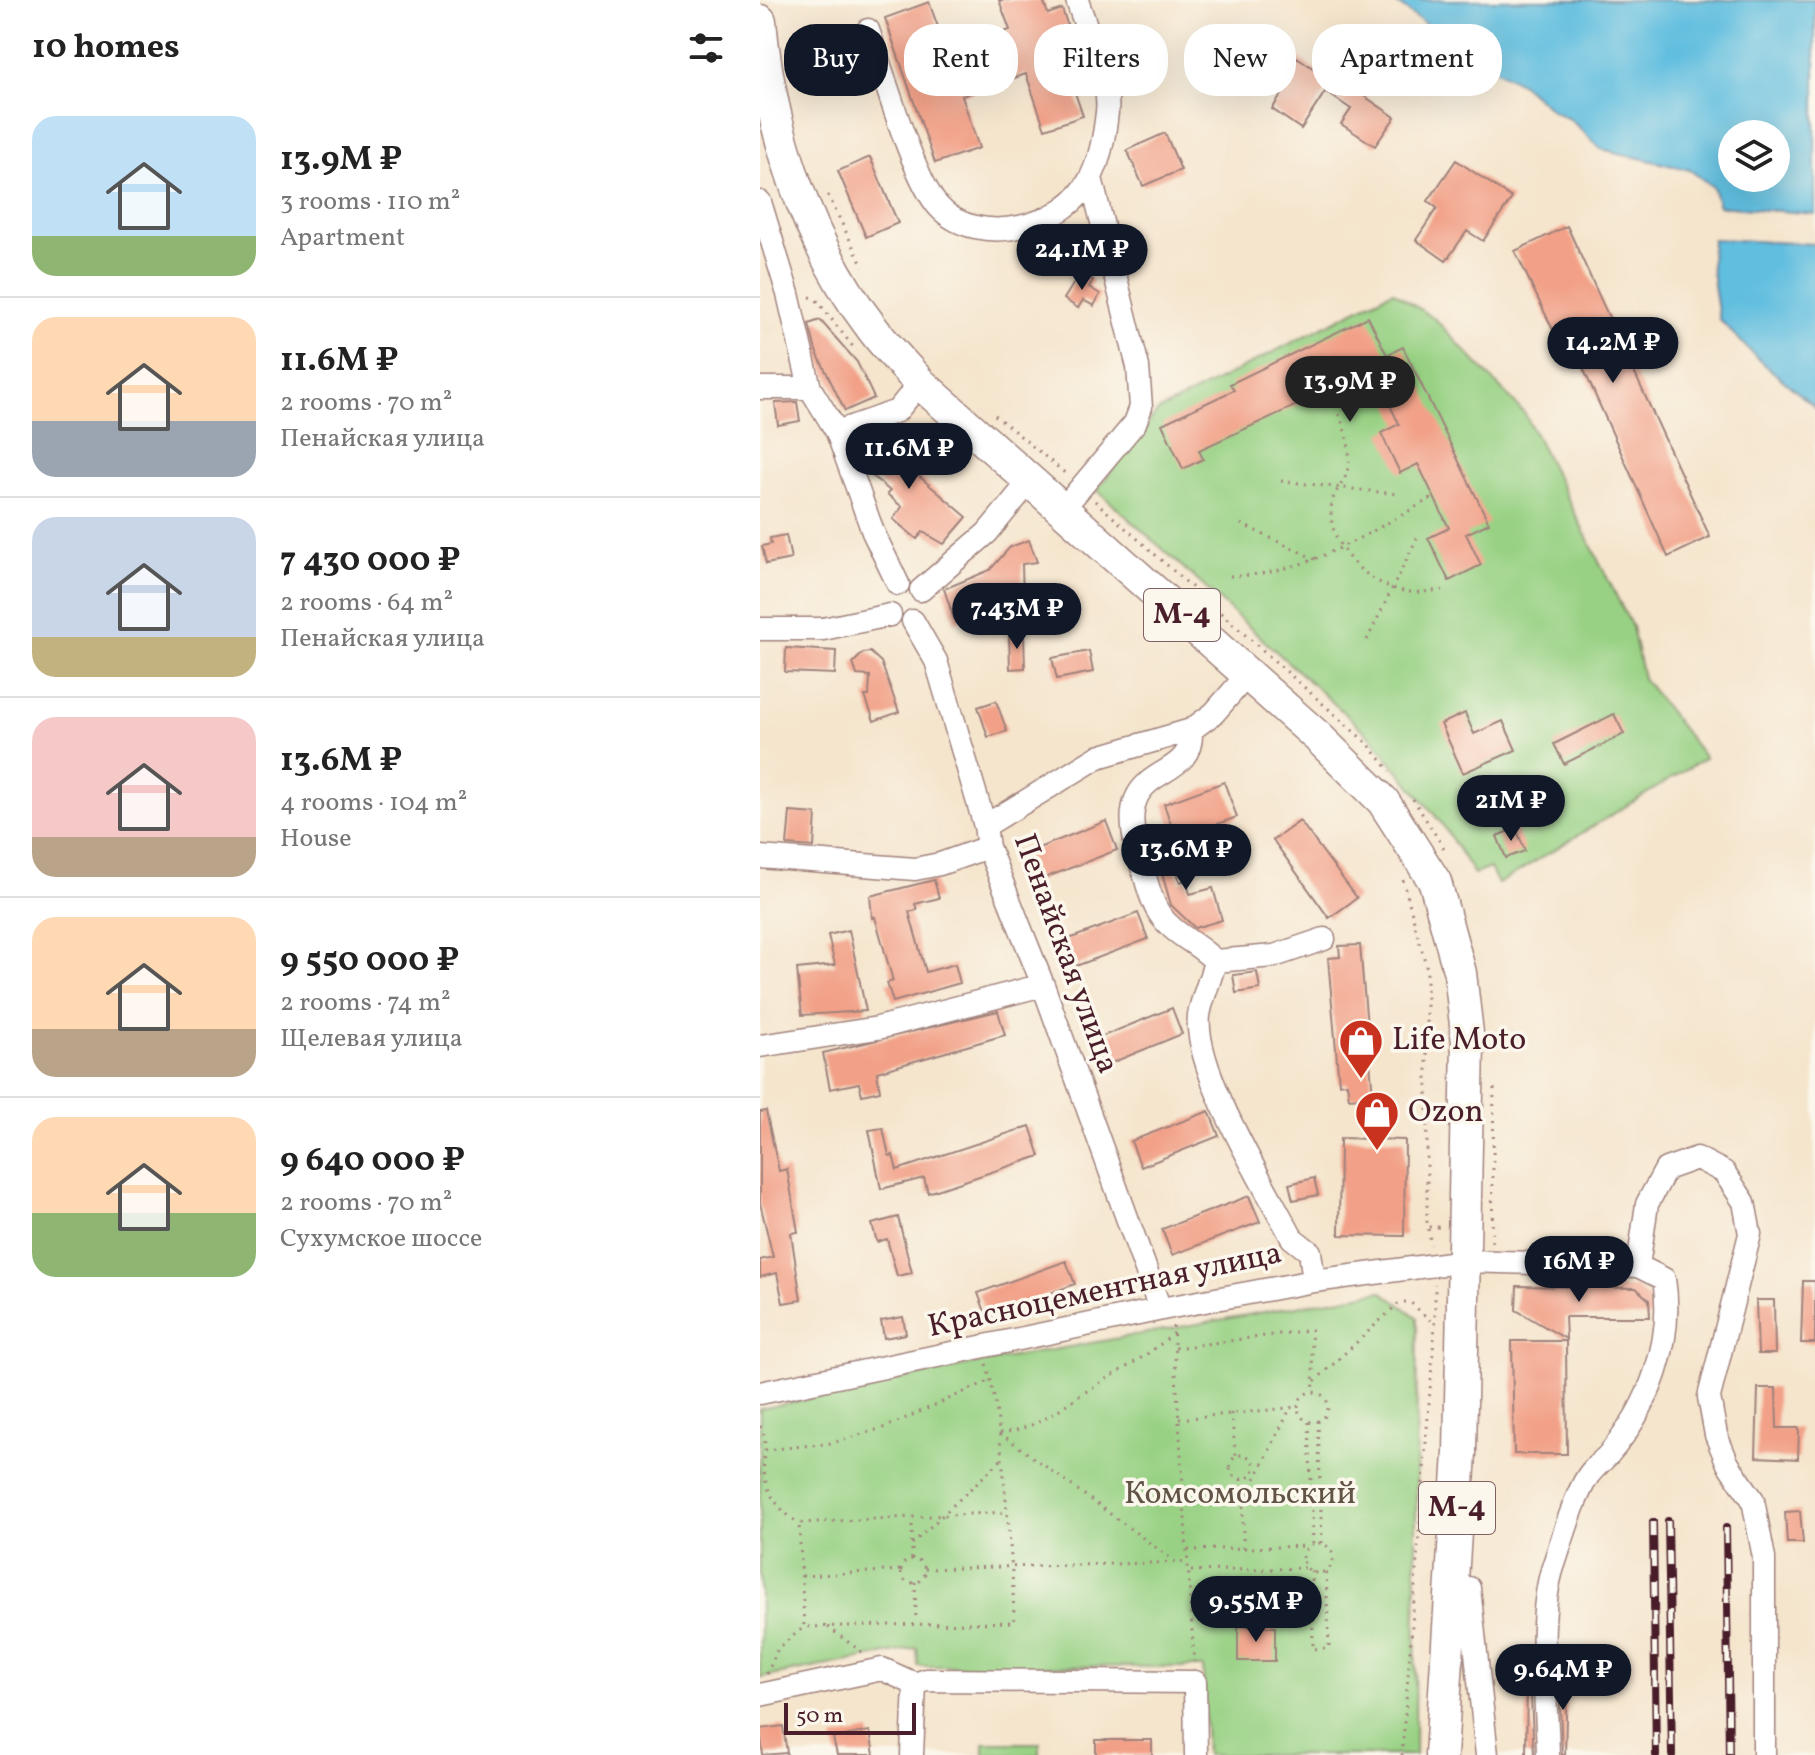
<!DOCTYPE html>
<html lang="en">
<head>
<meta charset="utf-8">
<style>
	body { margin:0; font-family:Vollkorn,serif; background:#f2f2f2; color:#222; height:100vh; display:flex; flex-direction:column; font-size:30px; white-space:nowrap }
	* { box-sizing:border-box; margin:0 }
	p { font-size:26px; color:#767676 }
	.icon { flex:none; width:44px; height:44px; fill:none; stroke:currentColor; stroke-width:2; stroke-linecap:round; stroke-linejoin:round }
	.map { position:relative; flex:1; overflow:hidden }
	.drawer { display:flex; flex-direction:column; background:#fff; width:760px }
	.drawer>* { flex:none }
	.banner { position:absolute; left:24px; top:24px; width:760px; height:72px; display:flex; gap:16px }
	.controls { position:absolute; left:958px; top:120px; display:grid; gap:16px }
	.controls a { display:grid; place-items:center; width:72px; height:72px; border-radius:50%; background:#fff; box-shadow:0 8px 32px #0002; font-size:40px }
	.scale { position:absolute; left:24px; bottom:20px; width:132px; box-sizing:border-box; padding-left:8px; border:4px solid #4a1f2b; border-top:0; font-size:22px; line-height:28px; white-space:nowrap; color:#4a1f2b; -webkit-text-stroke:6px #fbf7ec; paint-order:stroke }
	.price { position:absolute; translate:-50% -68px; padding:0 18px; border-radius:28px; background:#111827; color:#fff; font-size:26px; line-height:52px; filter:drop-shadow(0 2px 4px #0008) }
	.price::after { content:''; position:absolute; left:50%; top:48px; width:24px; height:18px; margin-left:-12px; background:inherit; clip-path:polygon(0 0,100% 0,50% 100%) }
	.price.on { background:#222; color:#fff }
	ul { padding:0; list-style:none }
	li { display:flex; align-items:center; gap:24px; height:200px; padding:0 32px }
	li+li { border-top:2px solid #e0e0e0 }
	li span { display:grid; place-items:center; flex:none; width:224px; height:160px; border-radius:24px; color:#555 }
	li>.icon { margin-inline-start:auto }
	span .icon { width:96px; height:96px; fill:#fffc; stroke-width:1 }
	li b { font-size:34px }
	h2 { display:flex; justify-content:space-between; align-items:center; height:96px; padding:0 32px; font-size:34px }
	.chip { padding:0 28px; border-radius:32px; background:#fff; box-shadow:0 8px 32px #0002; font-size:28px; line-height:72px }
	.chip.on { background:#111827; color:#fff }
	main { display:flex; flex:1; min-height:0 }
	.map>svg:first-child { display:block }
	.green { fill:#98d184; stroke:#717858; stroke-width:2 }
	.water { fill:#61bedf; stroke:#566e85; stroke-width:2; fill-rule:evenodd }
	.building { fill:#f2a188 }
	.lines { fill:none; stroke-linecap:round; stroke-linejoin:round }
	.minor-casing { stroke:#a0827c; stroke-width:25 }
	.highway-casing { stroke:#a0827c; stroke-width:35 }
	.path { stroke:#a0827c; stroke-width:3; stroke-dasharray:2 6; stroke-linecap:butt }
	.minor { stroke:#fff; stroke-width:22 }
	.highway { stroke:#fff; stroke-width:32 }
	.rail-casing { stroke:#4a1f2b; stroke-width:8 }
	.rail { stroke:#fbf7ec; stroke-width:5; stroke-dasharray:15; stroke-linecap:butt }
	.labels { text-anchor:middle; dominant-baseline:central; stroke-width:7; stroke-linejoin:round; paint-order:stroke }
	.shield { fill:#fbf7ec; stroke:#7f6065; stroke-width:2 }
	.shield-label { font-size:30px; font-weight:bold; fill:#4a1f2b }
	.street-label { font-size:32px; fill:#4a1f2b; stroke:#fbf7ec }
	.poi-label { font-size:32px; fill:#4a1f2b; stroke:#fbf7ec; text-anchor:start }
	.park-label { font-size:32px; fill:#615446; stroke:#fbf7ec }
</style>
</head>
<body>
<main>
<section class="drawer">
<h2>10 homes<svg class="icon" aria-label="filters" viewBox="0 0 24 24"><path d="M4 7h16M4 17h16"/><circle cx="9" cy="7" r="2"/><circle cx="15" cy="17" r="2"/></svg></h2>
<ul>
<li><span style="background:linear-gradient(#bfe0f5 75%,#8fb573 0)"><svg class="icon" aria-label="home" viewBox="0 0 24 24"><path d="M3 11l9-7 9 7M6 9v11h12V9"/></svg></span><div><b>13.9M ₽</b><p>3 rooms · 110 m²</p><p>Apartment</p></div></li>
<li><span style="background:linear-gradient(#ffd9b3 65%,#9aa5b1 0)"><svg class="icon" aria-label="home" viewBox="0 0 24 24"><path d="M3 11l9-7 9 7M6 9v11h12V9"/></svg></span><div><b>11.6M ₽</b><p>2 rooms · 70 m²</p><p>Пенайская улица</p></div></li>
<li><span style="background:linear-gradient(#c9d6e8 75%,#c2b280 0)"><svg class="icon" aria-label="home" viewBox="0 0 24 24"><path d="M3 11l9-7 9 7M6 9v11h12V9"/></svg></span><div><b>7 430 000 ₽</b><p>2 rooms · 64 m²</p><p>Пенайская улица</p></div></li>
<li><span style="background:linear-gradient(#f6c9c9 75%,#b9a48a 0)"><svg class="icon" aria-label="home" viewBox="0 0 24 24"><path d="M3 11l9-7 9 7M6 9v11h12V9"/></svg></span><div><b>13.6M ₽</b><p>4 rooms · 104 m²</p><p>House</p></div></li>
<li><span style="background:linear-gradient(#ffd9b3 70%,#b9a48a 0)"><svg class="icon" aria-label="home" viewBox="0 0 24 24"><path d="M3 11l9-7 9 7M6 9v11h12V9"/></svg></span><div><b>9 550 000 ₽</b><p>2 rooms · 74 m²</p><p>Щелевая улица</p></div></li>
<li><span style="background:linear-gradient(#ffd9b3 60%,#8fb573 0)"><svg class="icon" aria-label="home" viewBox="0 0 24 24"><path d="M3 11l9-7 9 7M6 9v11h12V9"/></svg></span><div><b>9 640 000 ₽</b><p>2 rooms · 70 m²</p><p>Сухумское шоссе</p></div></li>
</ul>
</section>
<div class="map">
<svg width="1055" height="1755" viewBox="0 0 1055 1755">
	<rect width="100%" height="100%" fill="#fbf7ec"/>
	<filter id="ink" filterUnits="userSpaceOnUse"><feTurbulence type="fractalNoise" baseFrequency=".0125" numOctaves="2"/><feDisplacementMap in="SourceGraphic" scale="16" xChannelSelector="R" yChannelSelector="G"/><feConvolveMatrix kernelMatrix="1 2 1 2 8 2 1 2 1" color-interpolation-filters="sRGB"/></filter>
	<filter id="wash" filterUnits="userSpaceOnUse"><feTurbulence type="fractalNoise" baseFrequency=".006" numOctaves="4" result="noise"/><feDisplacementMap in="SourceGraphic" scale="32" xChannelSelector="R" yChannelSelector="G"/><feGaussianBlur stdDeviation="1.8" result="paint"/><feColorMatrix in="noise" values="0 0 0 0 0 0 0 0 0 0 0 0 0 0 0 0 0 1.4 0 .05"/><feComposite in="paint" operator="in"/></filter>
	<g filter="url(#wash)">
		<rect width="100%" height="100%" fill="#f5e5cd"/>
		<path class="green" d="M 633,291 L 676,320 L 765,414 L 872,627 L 883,678 L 945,758 L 738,884 L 730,868 L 714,874 L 682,824 L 612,738 L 337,490 L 398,411 Z
			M 621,1291 L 657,1317 L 655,1755 L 446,1755 L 443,1667 L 158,1666 L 157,1648 L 0,1678 L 0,1409 L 214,1364 Z
			M 224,1743 L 280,1743 L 280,1755 L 224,1755 Z"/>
		<path class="water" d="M 632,0 L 1055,0 L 1055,214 L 959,206 L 953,187 L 930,170 L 841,149 L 811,120 L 793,111 L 763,85 L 703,51 ZM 1016,134 L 1016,178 L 972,178 L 972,134 Z
			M 952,239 L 1055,244 L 1055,407 L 998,359 L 959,319 L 951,264 Z"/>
		<g id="blocks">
			<path class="building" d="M 239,0 L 283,0 L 288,14 L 302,9 L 317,53 L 303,58 L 323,116 L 285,129 L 266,74 L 202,96 L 219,148 L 175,163 L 125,18 L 169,2 L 187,52 L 250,30 Z
				M 537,57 L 572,81 L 541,129 L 512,109 L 529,84 L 522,79 Z
				M 576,77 L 635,117 L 615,146 L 581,124 L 591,109 L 566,92 Z
				M 405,133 L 421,170 L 383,186 L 367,150 Z
				M 110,157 L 138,223 L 106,237 L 78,171 Z
				M 696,160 L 752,198 L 723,241 L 707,231 L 686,261 L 656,240 L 677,208 L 668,201 Z
				M 807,226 L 950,537 L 908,557 L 815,350 L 805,355 L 755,251 Z
				M 320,273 L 333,280 L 329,287 L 340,294 L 334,306 L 323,300 L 318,308 L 304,299 Z
				M 608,317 L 627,355 L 643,347 L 729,523 L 706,534 L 721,565 L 689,581 L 668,538 L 689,528 L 658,464 L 640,473 L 621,433 L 639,424 L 613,370 L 439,450 L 443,459 L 423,469 L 402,424 L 474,390 L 470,384 Z
				M 60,320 L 97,362 L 114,398 L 85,411 L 56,351 L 49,324 Z
				M 37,402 L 40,421 L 18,425 L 15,403 Z
				M 118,433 L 151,461 L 147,466 L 207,517 L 184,544 L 163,532 L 157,539 L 133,519 L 142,507 L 127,494 L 130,491 L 105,470 L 95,441 Z
				M 26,535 L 31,559 L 6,564 L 2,546 L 11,544 L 10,538 Z
				M 269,540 L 277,562 L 262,564 L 263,598 L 195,622 L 184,589 L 230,570 L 250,547 Z
				M 249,634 L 264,634 L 265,668 L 250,669 Z
				M 26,648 L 76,651 L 75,674 L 25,672 Z
				M 329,651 L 333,672 L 297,679 L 292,658 Z
				M 110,652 L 121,662 L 139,712 L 114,721 L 105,696 L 109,696 L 110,676 L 97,675 L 93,663 L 103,653 Z
				M 236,701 L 247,731 L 228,737 L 218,707 Z
				M 705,713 L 714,734 L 743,721 L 756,750 L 703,773 L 681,724 Z
				M 854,714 L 864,734 L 804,764 L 794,744 Z
				M 464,782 L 477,817 L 438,831 L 435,827 L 437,831 L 416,839 L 404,804 Z
				M 30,812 L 56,814 L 54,847 L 27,845 Z
				M 346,821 L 357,850 L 277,881 L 266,853 Z
				M 540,821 L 597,898 L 569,918 L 513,840 Z
				M 756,828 L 765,851 L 746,858 L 737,836 Z
				M 406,838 L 420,882 L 426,880 L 430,894 L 453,888 L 462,920 L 435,928 L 411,905 L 393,842 Z
				M 174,880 L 179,898 L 155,904 L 157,910 L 149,912 L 166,972 L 195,964 L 200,983 L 133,1002 L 127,983 L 133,981 L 115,917 L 112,918 L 110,896 Z
				M 378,913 L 388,939 L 308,969 L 298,943 Z
				M 89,930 L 106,1011 L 42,1015 L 37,969 L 75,965 L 68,935 Z
				M 600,945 L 613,1096 L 589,1098 L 587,1083 L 579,1084 L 568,958 L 580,957 L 579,946 Z
				M 497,972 L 500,989 L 476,993 L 473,975 Z
				M 412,1008 L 422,1034 L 344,1066 L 333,1040 Z
				M 238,1011 L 245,1035 L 117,1072 L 120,1091 L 102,1095 L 99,1083 L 70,1089 L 63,1053 Z
				M 6,1111 L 19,1171 L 27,1169 L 38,1232 L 31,1233 L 41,1300 L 23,1303 L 17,1273 L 0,1277 L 0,1260 L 13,1257 L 0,1203 L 0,1112 Z
				M 449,1111 L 459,1136 L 381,1167 L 371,1141 Z
				M 270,1126 L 280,1156 L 168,1193 L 164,1178 L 121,1189 L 109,1130 L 123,1128 L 129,1156 L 133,1155 L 137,1170 Z
				M 580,1138 L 645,1140 L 644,1236 L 579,1235 Z
				M 554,1178 L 558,1195 L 533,1200 L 529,1184 Z
				M 489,1196 L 500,1222 L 412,1255 L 402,1229 Z
				M 138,1217 L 152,1273 L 137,1276 L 127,1239 L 117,1242 L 112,1224 Z
				M 306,1261 L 315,1284 L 227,1317 L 218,1293 Z
				M 1043,1281 L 1055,1281 L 1055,1343 L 1041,1343 Z
				M 757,1286 L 876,1288 L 889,1300 L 890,1317 L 805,1317 L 806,1339 L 756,1310 Z
				M 996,1300 L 1014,1300 L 1015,1354 L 998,1354 Z
				M 143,1317 L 146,1334 L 124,1338 L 121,1321 Z
				M 752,1341 L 806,1341 L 807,1454 L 754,1454 Z
				M 998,1388 L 1016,1388 L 1017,1428 L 1039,1428 L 1038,1459 L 996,1457 Z
				M 1040,1511 L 1043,1543 L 1027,1543 L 1025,1512 Z
				M 478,1626 L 515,1627 L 515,1661 L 478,1661 Z
				M 767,1680 L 770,1680 L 774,1755 L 766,1755 Z
				M 799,1681 L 807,1681 L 805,1755 L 802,1755 Z
				M 23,1726 L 27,1753 L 3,1755 L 0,1729 Z
				M 110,1731 L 114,1755 L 77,1755 L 73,1738 Z
				M 336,1740 L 392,1740 L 392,1755 L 336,1755 Z"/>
		</g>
	</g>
	<g filter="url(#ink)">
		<use href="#blocks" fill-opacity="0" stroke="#a0827c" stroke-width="2"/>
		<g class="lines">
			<g class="minor-casing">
				<path id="minor" d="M 108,30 C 123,71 152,176 178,206 C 217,250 308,227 331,177 C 340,159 345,131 347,112 C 351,82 326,29 317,0
					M 0,202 L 28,294 L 50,388 L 77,432 L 113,532 L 138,584
					M 0,388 L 50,388
					M 77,432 L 137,411 L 160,383
					M 302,510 L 375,423 L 381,407 L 378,367 L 331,178
					M 161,590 L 227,533 L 269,482
					M 153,621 L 176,661 L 225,826 L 228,847 L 283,985 L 400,1309
					M 0,629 L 63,629 L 130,615
					M 431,730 C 435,791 343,753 382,867 C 387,881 390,900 399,913 C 412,934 438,943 455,961 C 451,979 442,997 439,1015 C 433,1070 505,1186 532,1238 L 550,1252 L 554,1281
					M 225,826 L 338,757 L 431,730 L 454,713 L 488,674
					M 0,857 L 155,869 L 180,864 L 228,847
					M 455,961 L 514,956 L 564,939
					M 0,1046 L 118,1028 L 283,985
					M 878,1266 L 887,1204 L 906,1169 L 937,1158 L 964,1172 L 984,1202 L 990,1234 L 949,1397 L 956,1435 L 968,1464 L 993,1500 L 1004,1558 L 1004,1755
					M 0,1393 L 412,1307 L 554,1281 L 705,1261 L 878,1266 L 904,1279 C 914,1341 890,1406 849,1454 C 843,1461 834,1467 828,1476 C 814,1497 802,1541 793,1567 C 776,1620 787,1698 788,1755
					M 709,1588 L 727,1755
					M 0,1695 L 122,1669 L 155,1684 L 166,1680 L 435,1682 L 436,1755
					M 152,1755 L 155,1684"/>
			</g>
			<g class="highway-casing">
				<path id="highway" d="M 0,21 C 10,129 46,242 112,328 C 126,347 144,365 160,383 L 558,737 L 623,801 L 675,882 L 700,973 L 708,1042 L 700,1453 L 681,1755"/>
			</g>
			<path class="path" d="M 68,195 L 103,267
				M 50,297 L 55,298 L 94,348
				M 579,414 C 586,433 594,454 586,475 C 583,484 574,492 572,502 C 564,544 606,584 644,591 C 657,594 669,591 682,590
				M 235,415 L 306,474
				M 521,481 L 637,494
				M 335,501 L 609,745 L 630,771
				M 481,524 L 557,560
				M 470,576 C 546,576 609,532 674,497
				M 607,640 L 657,538
				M 653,799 L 687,853
				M 643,880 L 667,969 L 667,1227 L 681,1227
				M 668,1229 L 671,1245
				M 732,1242 L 734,1086
				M 413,1326 L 434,1662
				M 415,1348 L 551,1330 L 554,1392
				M 226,1364 C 237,1398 239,1432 243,1468 C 248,1519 253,1570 254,1622 L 44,1627 L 39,1523 L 248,1512
				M 555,1381 L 640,1302 L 650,1302 L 675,1325
				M538 1407a15 15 0 1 1 30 0a15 15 0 1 1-30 0Z
				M 471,1413 L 476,1457
				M 419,1419 L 538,1407
				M 558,1421 L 562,1543
				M 549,1422 L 553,1543
				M 0,1426 C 7,1438 5,1444 4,1457 C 1,1486 16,1509 39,1523
				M 240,1433 L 417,1563
				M 240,1433 C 280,1428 294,1411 327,1391 C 357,1372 387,1357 414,1333
				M 5,1450 L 72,1443 L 126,1427 L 231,1380
				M470 1467a12 12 0 1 1 24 0a12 12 0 1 1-24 0Z
				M 481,1479 L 482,1500
				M543 1558a15 15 0 1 1 30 0a15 15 0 1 1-30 0Z
				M 152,1544 L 242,1459
				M 483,1548 L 483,1503 L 531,1407
				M 428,1550 L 548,1546
				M 152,1559 L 152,1519
				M141 1571a12 12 0 1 1 24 0a12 12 0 1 1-24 0Z
				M 165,1569 L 428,1562
				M 431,1571 L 547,1568
				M 552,1571 L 553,1649 L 569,1648 L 566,1571
				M 42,1576 L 141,1570
				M 155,1582 L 156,1622
				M 68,1627 L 103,1653
				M 7,1674 L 18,1648 L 43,1628
				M 642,1755 L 675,1325 L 675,1284"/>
			<use href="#minor" class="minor"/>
			<use href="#highway" class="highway"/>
			<g class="rail-casing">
				<path id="rail" d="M 908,1521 L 912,1755
					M 893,1522 L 896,1755
					M 966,1528 L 969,1755"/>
			</g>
			<use href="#rail" class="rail"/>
		</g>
	</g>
	<defs>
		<g id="shop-pin" transform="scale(2.3)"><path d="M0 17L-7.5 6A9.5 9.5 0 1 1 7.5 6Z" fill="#c8321e" stroke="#fbf7ec"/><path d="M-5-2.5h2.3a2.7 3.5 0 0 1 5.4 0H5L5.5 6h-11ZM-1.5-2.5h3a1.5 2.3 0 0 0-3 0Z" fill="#fff"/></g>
	</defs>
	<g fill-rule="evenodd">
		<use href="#shop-pin" x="601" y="1041"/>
		<use href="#shop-pin" x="617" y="1113"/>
	</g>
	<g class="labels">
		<g class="shield">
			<rect x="384" y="589" width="76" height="52" rx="6"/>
			<rect x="659" y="1482" width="76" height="52" rx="6"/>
		</g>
		<g class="shield-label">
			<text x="422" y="615">М-4</text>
			<text x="697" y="1508">М-4</text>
		</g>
		<g class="street-label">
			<text transform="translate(305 954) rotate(70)">Пенайская улица</text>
			<text transform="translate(345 1291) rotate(-12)">Красноцементная улица</text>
		</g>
		<g class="poi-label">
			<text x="632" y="1041">Life Moto</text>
			<text x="648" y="1113">Ozon</text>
		</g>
		<g class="park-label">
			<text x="480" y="1495">Комсомольский</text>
		</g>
	</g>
</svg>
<div class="controls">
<a><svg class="icon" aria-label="layers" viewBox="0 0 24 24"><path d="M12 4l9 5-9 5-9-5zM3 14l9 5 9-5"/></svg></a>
</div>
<div class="scale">50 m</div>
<b class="price" style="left:322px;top:292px">24.1M ₽</b>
<b class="price" style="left:853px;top:385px">14.2M ₽</b>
<b class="price on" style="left:590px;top:424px">13.9M ₽</b>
<b class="price" style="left:149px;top:491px">11.6M ₽</b>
<b class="price" style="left:257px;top:651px">7.43M ₽</b>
<b class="price" style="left:751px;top:843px">21M ₽</b>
<b class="price" style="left:426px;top:892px">13.6M ₽</b>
<b class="price" style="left:819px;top:1304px">16M ₽</b>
<b class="price" style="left:496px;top:1644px">9.55M ₽</b>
<b class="price" style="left:803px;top:1712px">9.64M ₽</b>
<div class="banner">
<a class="chip on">Buy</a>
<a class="chip">Rent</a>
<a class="chip">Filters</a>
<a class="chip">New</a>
<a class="chip">Apartment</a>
</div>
</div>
</main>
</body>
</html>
